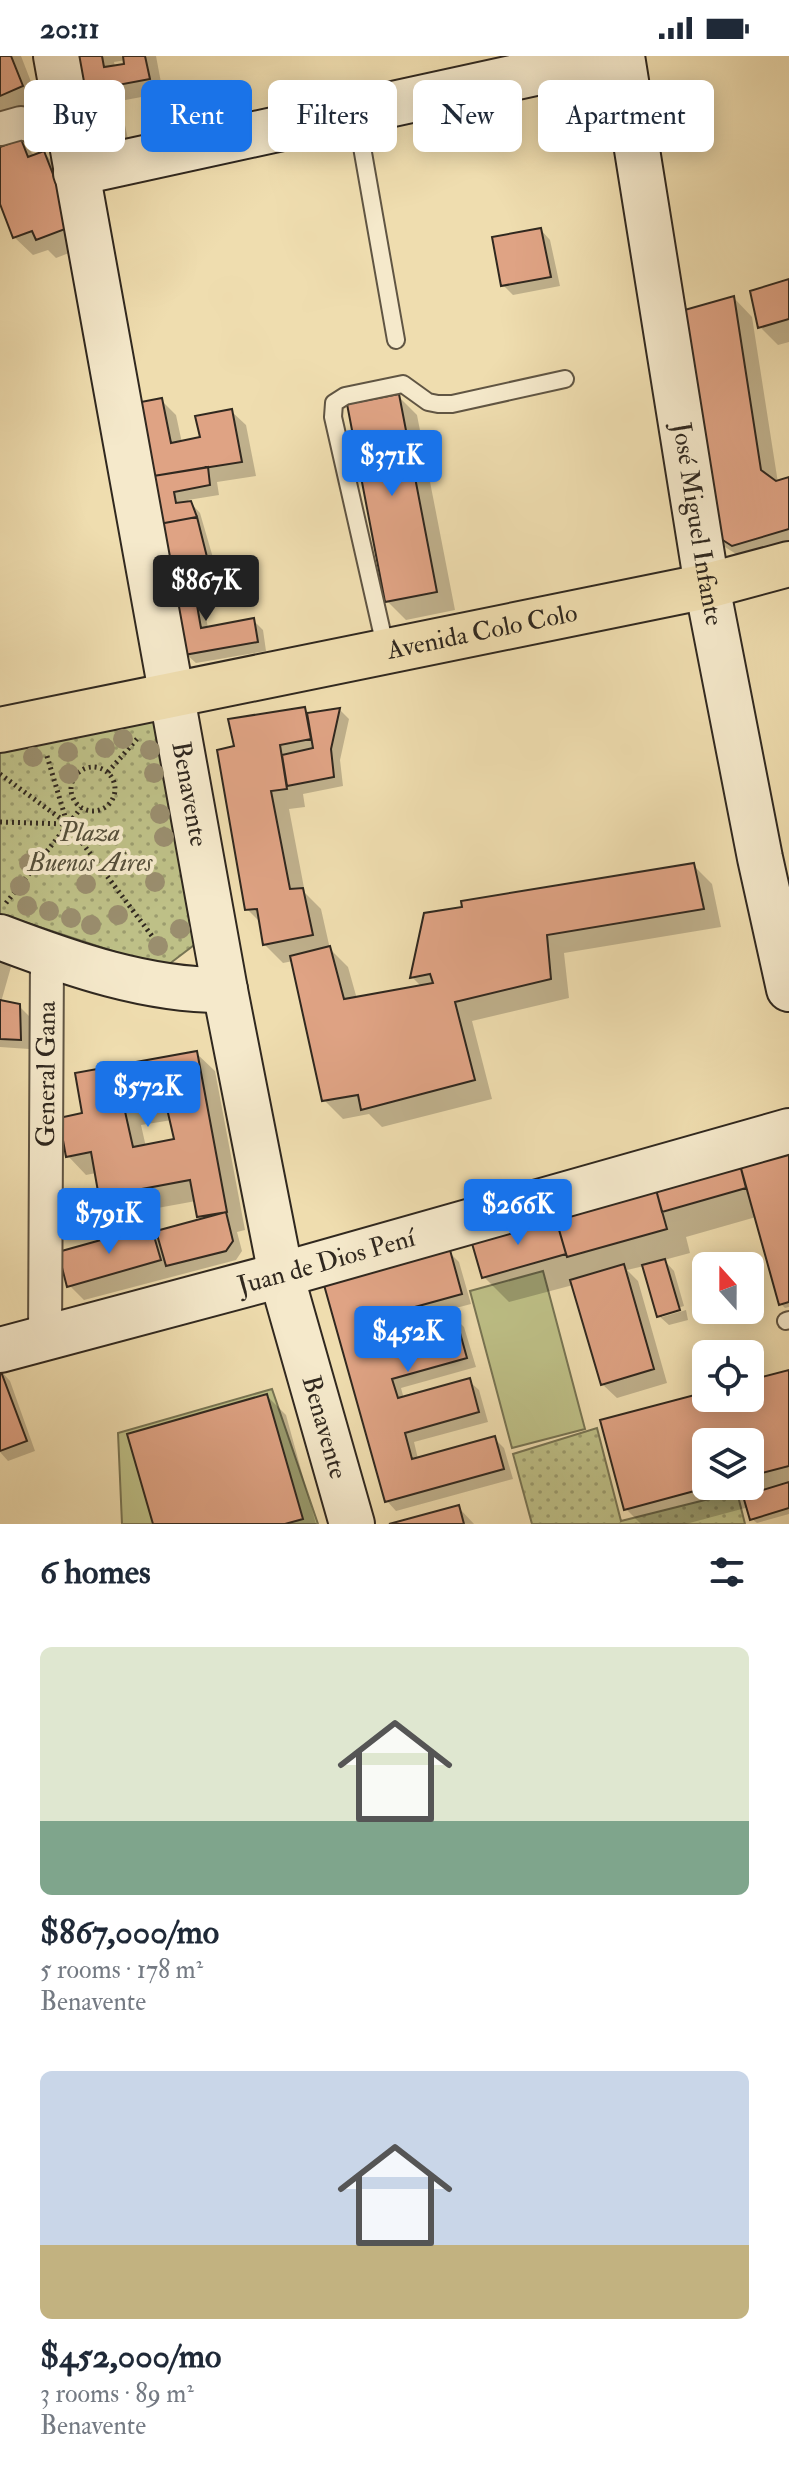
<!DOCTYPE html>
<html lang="en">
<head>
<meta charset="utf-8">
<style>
	body { margin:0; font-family:"IM FELL Double Pica",serif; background:#f6f6f7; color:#1f2937; height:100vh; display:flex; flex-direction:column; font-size:30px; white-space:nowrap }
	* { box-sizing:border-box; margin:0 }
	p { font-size:26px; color:#747a83 }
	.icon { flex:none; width:44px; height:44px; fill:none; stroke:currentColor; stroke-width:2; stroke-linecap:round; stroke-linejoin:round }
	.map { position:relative; height:1468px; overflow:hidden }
	.details { display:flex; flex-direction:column; background:#fff; flex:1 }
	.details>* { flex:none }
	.guide { position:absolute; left:24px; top:24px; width:742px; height:72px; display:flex; gap:16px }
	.needle { width:52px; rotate:339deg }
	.controls { position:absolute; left:692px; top:1196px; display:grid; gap:16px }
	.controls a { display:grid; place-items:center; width:72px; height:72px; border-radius:12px; background:#fff; box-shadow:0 4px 20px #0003; font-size:40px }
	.price { position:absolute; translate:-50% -68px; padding:0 18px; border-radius:8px; background:#1a73e8; color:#fff; font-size:26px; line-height:52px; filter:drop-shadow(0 2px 4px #0008) }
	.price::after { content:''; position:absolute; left:50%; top:48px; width:24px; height:18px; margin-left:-12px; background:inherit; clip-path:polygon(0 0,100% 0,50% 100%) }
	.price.on { background:#222; color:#fff }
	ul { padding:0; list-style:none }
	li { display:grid; align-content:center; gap:16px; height:424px; padding:0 40px }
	li span { display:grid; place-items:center; height:248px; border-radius:12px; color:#555 }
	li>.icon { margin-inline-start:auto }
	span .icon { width:144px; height:144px; fill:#fffc; stroke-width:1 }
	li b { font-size:34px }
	h2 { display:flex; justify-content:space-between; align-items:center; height:96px; padding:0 40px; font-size:34px }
	.chip { padding:0 28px; border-radius:12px; background:#fff; box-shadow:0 4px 20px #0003; font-size:28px; line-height:72px }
	.chip.on { background:#1a73e8; color:#fff }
	.status { display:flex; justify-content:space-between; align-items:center; height:56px; padding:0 40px; background:#fff; direction:ltr }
	.status svg { height:22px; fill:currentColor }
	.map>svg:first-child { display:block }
	.grass { fill:#bec087; stroke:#777453; stroke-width:2 }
	.park { fill:url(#park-dots); stroke:#777453; stroke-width:2 }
	.shadow { fill:#0003; fill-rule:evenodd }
	.building { fill:#dfa384; stroke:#30281f; stroke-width:2; fill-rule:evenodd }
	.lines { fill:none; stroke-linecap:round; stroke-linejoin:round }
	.lane-casing { stroke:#605543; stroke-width:20 }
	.street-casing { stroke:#605543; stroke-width:36 }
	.secondary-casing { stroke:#30281f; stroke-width:48 }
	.primary-casing { stroke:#30281f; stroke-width:48 }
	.path { stroke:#30281f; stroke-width:5; stroke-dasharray:2 4; stroke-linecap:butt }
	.lane { stroke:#f5e9cb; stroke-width:16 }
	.street { stroke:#f5e9cb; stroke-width:32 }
	.secondary { stroke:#f5e9cb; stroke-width:44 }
	.primary { stroke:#efddaf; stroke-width:44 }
	.tree { fill:#9a8e6e }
	.labels { text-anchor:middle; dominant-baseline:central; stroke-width:8; stroke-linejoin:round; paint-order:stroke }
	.street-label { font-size:26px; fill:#30281f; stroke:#f5e9cb }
	.park-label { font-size:26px; font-style:italic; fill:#544e39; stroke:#f5e9cb }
</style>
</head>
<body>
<div class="status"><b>20:11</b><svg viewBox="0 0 49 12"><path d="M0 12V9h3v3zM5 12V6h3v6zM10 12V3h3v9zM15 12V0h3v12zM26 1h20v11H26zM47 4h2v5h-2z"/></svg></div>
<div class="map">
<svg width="789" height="1468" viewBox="0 0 789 1468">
	<defs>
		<pattern id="park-dots" width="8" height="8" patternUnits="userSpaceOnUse" patternTransform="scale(2)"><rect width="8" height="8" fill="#bec087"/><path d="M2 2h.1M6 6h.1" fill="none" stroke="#9b9c6e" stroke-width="1.8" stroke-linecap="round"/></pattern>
	</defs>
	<rect width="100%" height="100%" fill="#efddaf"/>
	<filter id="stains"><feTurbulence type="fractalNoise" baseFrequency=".0025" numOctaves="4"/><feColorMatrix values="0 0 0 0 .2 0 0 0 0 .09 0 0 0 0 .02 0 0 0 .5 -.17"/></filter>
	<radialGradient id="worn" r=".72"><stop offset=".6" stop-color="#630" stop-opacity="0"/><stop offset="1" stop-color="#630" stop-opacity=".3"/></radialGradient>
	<path class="grass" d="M 543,1215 L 585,1373 L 512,1392 L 470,1235 Z
		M 272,1333 L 318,1468 L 122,1468 L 118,1377 Z"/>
	<path class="park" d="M 146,655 L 162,678 L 198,886 L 164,912 L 0,858 L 0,682 Z
		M 597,1372 L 621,1465 L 737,1436 L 745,1468 L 532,1468 L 513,1398 Z"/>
	<path class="shadow" d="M 0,0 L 21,0 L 40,49 L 0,65 Z
		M 72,0 L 156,0 L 163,37 L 120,45 L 130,93 L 104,98 L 89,83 ZM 126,4 L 126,9 L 115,11 L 114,6 Z
		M 21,86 L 35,100 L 44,97 L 63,116 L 90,189 L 56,202 L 48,194 L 33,199 L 14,181 L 3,149 L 0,150 L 0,93 Z
		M 541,174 L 550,184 L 560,230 L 513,239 L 503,229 Z
		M 789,225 L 789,286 L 778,289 L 760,271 Z
		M 734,242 L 752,261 L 778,427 L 789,423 L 789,497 L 752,508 L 725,491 L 706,472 Z
		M 398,340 L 417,359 L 455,554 L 406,564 L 387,545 Z
		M 161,344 L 176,359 L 182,387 L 202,383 L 231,355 L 246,369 L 256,420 L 217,426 L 219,439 L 188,444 L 200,457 L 218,519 L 199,525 L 208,572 L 253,564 L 263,574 L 266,595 L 196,607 L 186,598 L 173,518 L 161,467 Z
		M 305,653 L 311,659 L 340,654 L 349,663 L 340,704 L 343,730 L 303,738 L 305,751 L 289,753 L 305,837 L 321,853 L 330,893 L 348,911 L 357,943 L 422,931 L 412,921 L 693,809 L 712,828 L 721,871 L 564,897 L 569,942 L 472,965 L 492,1043 L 382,1071 L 369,1058 L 343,1063 L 324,1044 L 293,905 L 283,907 L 264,888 L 261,867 L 247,853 L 236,692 Z
		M 0,901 L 11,911 L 1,946 L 19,950 L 29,960 L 29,993 L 0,991 Z
		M 196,997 L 215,1015 L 245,1174 L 237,1176 L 242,1195 L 236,1204 L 84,1244 L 69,1229 L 150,1172 L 161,1183 L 203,1164 L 199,1160 L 196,1145 L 119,1159 L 101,1140 L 96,1117 L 86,1119 L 68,1100 L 85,1059 ZM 172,1064 L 177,1085 L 146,1091 L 141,1069 Z
		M 789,1098 L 789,1251 L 785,1252 L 781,1248 L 756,1161 L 686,1181 L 690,1197 L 664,1204 L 674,1215 L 684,1250 L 662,1257 L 662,1261 L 686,1254 L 688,1264 L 669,1269 L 659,1260 L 644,1210 L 627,1214 L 638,1225 L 667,1327 L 617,1342 L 602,1328 L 573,1229 L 509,1246 L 484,1221 L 474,1185 Z
		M 449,1196 L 459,1206 L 471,1248 L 384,1271 L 386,1280 L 454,1261 L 464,1271 L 476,1311 L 401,1332 L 404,1343 L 469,1325 L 479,1334 L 488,1366 L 414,1386 L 418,1403 L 494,1382 L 504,1392 L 513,1423 L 396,1455 L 387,1445 L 327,1230 Z
		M 1,1315 L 10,1325 L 35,1395 L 8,1405 L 0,1396 Z
		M 789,1316 L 789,1458 L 757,1467 L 752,1463 L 749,1451 L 686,1468 L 641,1468 L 625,1452 L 706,1338 L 706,1342 L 750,1342 L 750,1326 ZM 706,1386 L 750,1386 L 750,1430 L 706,1430 Z
		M 267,1340 L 286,1359 L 316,1468 L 155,1468 Z
		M 459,1452 L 474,1468 L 397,1468 Z"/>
	<path class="building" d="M 0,0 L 11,0 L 23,30 L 0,40 Z
		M 70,0 L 102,0 L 104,11 L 124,8 L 123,0 L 145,0 L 150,23 L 107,31 L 116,79 L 87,84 Z
		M 21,83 L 28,101 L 44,95 L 73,170 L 36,184 L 32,175 L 13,182 L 0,148 L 0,91 Z
		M 541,172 L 551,221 L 501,230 L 492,181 Z
		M 789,223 L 789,263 L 758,272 L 750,235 Z
		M 734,240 L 761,414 L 776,425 L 789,421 L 789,473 L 732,490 L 704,472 L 674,257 Z
		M 399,338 L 437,536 L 385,546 L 347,348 Z
		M 162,342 L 171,387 L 200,381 L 195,360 L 232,353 L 242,406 L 153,420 L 141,346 Z
		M 208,411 L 210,429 L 174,436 L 176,447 L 191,445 L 197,461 L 159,468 L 153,420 Z
		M 197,461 L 209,509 L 171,518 L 159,468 Z
		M 191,515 L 201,572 L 254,562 L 258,586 L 184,599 L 171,518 Z
		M 305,651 L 311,683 L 280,689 L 287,733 L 271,735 L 290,833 L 303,832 L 313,879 L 263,889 L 257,853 L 245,854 L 217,694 L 234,690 L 228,663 Z
		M 340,652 L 331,693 L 334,721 L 287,730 L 282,699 L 313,692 L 307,657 Z
		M 694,807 L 704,853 L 547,879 L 551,923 L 455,946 L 475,1024 L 361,1054 L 358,1039 L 322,1045 L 290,900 L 330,890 L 344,943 L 433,927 L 430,918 L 410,922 L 424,857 L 462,851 L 461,845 Z
		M 0,944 L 20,948 L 21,984 L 0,983 Z
		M 197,995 L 227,1156 L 197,1161 L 190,1124 L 99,1141 L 91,1096 L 66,1101 L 59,1062 L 82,1057 L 75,1017 ZM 165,1044 L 174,1083 L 133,1091 L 124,1051 Z
		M 789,1096 L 789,1246 L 779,1249 L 739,1105 Z
		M 739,1105 L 746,1132 L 662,1156 L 655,1130 Z
		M 655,1130 L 667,1173 L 567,1201 L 555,1160 Z
		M 226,1156 L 233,1185 L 226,1195 L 166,1210 L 156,1175 Z
		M 555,1160 L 566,1198 L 482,1222 L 471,1184 Z
		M 151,1170 L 161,1204 L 67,1231 L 58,1196 Z
		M 450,1194 L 462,1238 L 375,1262 L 380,1280 L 455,1259 L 467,1302 L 392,1323 L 398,1342 L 470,1322 L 479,1356 L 405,1377 L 412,1403 L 495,1380 L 504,1413 L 385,1446 L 324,1229 Z
		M 665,1203 L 680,1254 L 657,1261 L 642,1209 Z
		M 624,1208 L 654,1313 L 601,1329 L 570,1224 Z
		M 0,1313 L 27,1385 L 0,1395 Z
		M 789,1314 L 789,1410 L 750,1420 L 750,1386 L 706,1386 L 706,1430 L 713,1430 L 624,1454 L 600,1364 L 706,1336 L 706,1342 L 750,1342 L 750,1324 Z
		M 267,1338 L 303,1463 L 285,1468 L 153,1468 L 127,1378 Z
		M 789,1426 L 789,1452 L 750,1464 L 743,1440 Z
		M 459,1449 L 464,1468 L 389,1468 Z"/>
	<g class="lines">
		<g class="lane-casing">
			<path id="lane" d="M 356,57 L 396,284
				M 386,594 L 333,361 L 334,347 L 345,340 L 403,328 L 428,346 L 438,348 L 452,348 L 565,323
				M 786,1265 L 789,1264"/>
		</g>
		<g class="street-casing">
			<g id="street">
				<path d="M 0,73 L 21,67 L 70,80"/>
				<path id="s1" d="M 45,1282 L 47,900"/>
			</g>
		</g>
		<g class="secondary-casing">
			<g id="secondary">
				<path id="s2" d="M 56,0 L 225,934 L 281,1219 L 352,1468"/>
				<path id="s3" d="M 622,0 L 707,530 L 760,802 L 789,933"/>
				<path d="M 76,117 L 613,0"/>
				<path d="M 0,881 C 71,908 148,935 225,934"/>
				<path id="s4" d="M 0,1294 L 281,1219 L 789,1075"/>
			</g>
		</g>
		<g class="primary-casing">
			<g id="primary">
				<path id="s5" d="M 0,674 L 707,530 L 789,508"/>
			</g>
		</g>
		<path class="path" d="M 47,700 L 67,767
			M71 733a22 22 0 1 1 44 0a22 22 0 1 1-44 0Z
			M 108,716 L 137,683
			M 0,718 L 68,768 L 161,892
			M 0,766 L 67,768
			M 6,847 L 81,752"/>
		<use href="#lane" class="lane"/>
		<use href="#street" class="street"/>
		<use href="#secondary" class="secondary"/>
		<use href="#primary" class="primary"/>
	</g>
	<g class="tree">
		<circle cx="123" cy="683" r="10"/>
		<circle cx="105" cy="692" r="10"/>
		<circle cx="150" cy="694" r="10"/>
		<circle cx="68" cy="696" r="10"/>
		<circle cx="33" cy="701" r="10"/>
		<circle cx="154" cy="717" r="10"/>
		<circle cx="69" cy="718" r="10"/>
		<circle cx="160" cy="758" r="10"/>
		<circle cx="164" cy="781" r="10"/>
		<circle cx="29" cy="807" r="10"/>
		<circle cx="155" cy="826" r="10"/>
		<circle cx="86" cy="828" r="10"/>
		<circle cx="20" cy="830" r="10"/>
		<circle cx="27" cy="850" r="10"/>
		<circle cx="49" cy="855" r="10"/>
		<circle cx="118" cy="859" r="10"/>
		<circle cx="71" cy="862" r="10"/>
		<circle cx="91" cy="869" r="10"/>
		<circle cx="180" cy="873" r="10"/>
		<circle cx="158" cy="890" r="10"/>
	</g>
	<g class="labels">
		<g class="street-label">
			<text stroke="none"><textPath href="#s3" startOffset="474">José Miguel Infante</textPath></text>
			<text stroke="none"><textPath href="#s5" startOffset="492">Avenida Colo Colo</textPath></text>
			<text stroke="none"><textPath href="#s2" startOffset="750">Benavente</textPath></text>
			<text stroke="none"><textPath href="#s1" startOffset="264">General Gana</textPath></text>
			<text stroke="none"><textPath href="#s4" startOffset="338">Juan de Dios Pení</textPath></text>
			<text stroke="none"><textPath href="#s2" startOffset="1398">Benavente</textPath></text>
		</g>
		<g class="park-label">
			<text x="90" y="777">Plaza<tspan x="90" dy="30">Buenos Aires</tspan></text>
		</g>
	</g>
	<rect width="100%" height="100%" filter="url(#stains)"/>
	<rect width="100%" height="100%" fill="url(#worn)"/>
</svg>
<div class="controls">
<a><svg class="needle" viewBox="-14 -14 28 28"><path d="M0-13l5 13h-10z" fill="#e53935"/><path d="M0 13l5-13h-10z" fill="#747a83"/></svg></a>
<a><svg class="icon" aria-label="locate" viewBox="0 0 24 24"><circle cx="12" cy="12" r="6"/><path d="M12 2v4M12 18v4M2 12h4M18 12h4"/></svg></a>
<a><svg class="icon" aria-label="layers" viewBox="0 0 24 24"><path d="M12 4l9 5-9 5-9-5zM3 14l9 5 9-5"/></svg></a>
</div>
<b class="price" style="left:392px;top:442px">$371K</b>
<b class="price on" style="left:206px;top:567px">$867K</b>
<b class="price" style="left:148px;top:1073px">$572K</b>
<b class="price" style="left:518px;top:1191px">$266K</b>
<b class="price" style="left:109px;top:1200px">$791K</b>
<b class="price" style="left:408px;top:1318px">$452K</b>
<div class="guide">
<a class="chip">Buy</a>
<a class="chip on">Rent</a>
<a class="chip">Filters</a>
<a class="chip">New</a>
<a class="chip">Apartment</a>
</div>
</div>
<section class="details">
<h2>6 homes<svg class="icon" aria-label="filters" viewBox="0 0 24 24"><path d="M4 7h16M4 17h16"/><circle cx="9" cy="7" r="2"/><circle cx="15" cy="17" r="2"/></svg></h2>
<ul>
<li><span style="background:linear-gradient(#dfe7d0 70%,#7fa58c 0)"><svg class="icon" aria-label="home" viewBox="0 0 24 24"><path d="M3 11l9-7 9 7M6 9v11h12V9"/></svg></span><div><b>$867,000/mo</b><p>5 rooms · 178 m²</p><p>Benavente</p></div></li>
<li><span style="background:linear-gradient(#c9d6e8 70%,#c2b280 0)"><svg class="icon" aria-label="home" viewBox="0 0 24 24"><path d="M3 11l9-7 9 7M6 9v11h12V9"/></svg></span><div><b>$452,000/mo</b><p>3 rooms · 89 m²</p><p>Benavente</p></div></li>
</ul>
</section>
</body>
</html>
